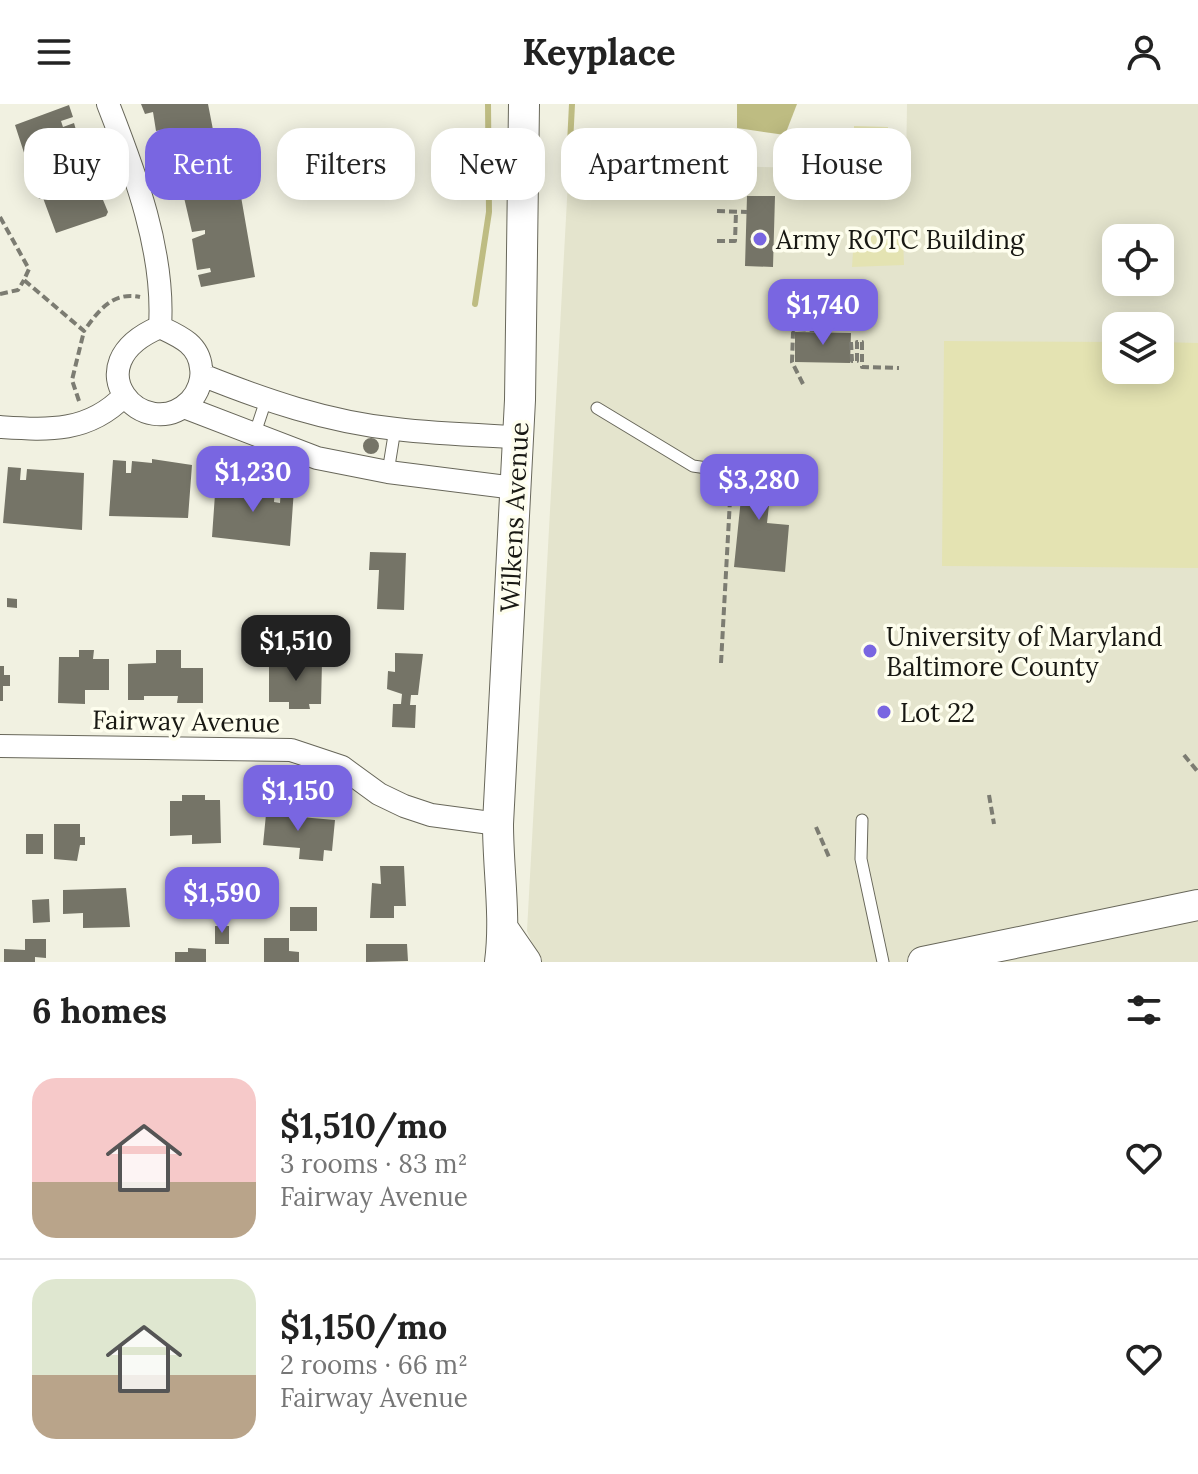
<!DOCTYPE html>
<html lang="en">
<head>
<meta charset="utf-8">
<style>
	body { margin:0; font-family:Lora,serif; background:#f6f6f6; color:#222; height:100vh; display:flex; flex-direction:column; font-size:30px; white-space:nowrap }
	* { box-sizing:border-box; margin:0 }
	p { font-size:26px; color:#767676 }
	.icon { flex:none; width:44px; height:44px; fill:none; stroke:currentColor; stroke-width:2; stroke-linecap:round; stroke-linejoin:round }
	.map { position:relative; height:858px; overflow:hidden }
	.sheet { display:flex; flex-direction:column; background:#fff; flex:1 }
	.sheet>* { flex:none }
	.hud { position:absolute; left:24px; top:24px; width:1150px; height:72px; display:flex; gap:16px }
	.tools { position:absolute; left:1102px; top:120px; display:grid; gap:16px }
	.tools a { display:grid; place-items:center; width:72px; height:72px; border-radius:16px; background:#fff; box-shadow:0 4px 20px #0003; font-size:40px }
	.price { position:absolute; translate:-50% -68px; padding:0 18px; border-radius:16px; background:#7966e1; color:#fff; font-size:26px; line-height:52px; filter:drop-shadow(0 2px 4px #0008) }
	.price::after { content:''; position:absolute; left:50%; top:48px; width:24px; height:18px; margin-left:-12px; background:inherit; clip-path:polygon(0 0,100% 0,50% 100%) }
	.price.active { background:#222; color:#fff }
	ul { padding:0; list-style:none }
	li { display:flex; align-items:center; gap:24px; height:200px; padding:0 32px }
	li+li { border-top:2px solid #e0e0e0 }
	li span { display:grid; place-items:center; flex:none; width:224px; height:160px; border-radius:24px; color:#555 }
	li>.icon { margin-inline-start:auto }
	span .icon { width:96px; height:96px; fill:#fffc; stroke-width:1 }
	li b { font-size:34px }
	h2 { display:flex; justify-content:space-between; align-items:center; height:96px; padding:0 32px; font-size:34px }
	.chip { padding:0 28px; border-radius:24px; background:#fff; box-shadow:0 4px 20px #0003; font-size:28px; line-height:72px }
	.chip.active { background:#7966e1; color:#fff }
	header { display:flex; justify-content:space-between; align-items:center; height:104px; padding:0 32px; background:#fff; font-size:36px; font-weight:700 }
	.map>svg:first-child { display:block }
	.built { fill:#e4e4cd; fill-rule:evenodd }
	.green { fill:#e4e3b2 }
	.water { fill:#bebc82 }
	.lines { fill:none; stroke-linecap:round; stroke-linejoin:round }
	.stream { stroke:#bebc82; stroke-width:6 }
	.building { fill:#757467 }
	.lane-casing { stroke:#68675a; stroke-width:13 }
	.street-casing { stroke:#68675a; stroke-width:24 }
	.secondary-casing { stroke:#68675a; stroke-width:32 }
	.path { stroke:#7c7c72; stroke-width:4; stroke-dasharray:8 4; stroke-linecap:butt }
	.lane { stroke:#fff; stroke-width:11 }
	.street { stroke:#fff; stroke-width:22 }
	.secondary { stroke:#fff; stroke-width:30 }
	.poi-dot { fill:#7966e1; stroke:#fefeee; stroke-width:3 }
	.labels { text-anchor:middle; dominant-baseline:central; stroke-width:7; stroke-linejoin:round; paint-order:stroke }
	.poi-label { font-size:26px; fill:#181813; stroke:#fefeee; text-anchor:start }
	.street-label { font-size:26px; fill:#181813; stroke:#fefeee }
</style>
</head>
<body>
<header><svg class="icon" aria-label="menu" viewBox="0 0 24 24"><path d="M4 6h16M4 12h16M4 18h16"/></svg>Keyplace<svg class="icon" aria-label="person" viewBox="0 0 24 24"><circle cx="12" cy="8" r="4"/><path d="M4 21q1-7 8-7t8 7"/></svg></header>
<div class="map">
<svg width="1198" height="858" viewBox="0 0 1198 858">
	<rect width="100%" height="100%" fill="#f1f1e1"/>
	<path class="built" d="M 907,0 L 1198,0 L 1198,858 L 540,858 L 527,827 L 569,59 L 906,66 ZM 1116,134 L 1160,134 L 1160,178 L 1116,178 ZM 1116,222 L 1160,222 L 1160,266 L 1116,266 Z"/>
	<path class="green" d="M 854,22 L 888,23 L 889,52 L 853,53 Z
		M 854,132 L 903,132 L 904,161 L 852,163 Z
		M 944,237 L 1116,238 L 1116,266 L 1160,266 L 1160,238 L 1198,239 L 1198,464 L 942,462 Z"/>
	<path class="water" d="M 737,0 L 797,0 L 785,31 L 737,24 Z"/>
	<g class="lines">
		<path class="stream" d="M 568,80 L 572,0
			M 475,200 L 489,108 L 488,0"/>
	</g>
	<path class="building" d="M 141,0 L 208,0 L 215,36 L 160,46 L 156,35 L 170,31 L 169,25 L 156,27 L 153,8 L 145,10 Z
		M 69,1 L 73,13 L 61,17 L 63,23 L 74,19 L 85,57 L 73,62 L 75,67 L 89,62 L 108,108 L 106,112 L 56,129 L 43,94 L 39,95 L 15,21 Z
		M 235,58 L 255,173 L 201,183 L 198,171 L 211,168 L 210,164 L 197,166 L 192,135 L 205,130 L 205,126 L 192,128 L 179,72 L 181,68 L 199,70 L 199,65 Z
		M 747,92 L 775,92 L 773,163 L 745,162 Z
		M 795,228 L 851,229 L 850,259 L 795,258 Z
		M363 342a8 8 0 1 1 16 0a8 8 0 1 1-16 0Z
		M 152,355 L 192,361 L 188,414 L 109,412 L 113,356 L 126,357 L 126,369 L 131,369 L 132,357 L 152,359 Z
		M 745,355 L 774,357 L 767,419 L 789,421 L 785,468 L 734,463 Z
		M 8,363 L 21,364 L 20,376 L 26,376 L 27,365 L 84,369 L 82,426 L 3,419 Z
		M 216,376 L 230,377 L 229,390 L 235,390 L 236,378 L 275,384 L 274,398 L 280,399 L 281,384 L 294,385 L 290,442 L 212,433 Z
		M 370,448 L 406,449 L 404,506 L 377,505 L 379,466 L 369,466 Z
		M 7,494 L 17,495 L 17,504 L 7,503 Z
		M 79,546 L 94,546 L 93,555 L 109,555 L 109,586 L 85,586 L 85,600 L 58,599 L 59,553 L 79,553 Z
		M 156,546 L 181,546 L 181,564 L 203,564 L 203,599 L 177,599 L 178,592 L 144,592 L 144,596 L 128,596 L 128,560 L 156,559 Z
		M 395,549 L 423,550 L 418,591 L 411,591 L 410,601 L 416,601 L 415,624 L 392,623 L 393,600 L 401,600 L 402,590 L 387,585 L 388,567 L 395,568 Z
		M 269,557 L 322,558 L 321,600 L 309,600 L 310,605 L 289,605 L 289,598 L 269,598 Z
		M 0,562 L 4,562 L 4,571 L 10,571 L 10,582 L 3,582 L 3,597 L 0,597 Z
		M 182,691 L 205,691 L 205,696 L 220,696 L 221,739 L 192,740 L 192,731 L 170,732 L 170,697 L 182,697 Z
		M 267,700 L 290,702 L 289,712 L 335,716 L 332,747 L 324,746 L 323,757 L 299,755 L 300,744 L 263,741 Z
		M 54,720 L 80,720 L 80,733 L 85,733 L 85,741 L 80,741 L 77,757 L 54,755 Z
		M 26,730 L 43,730 L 43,750 L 26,750 Z
		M 380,762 L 404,762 L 406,802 L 394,802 L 394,814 L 370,814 L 372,779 L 381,780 Z
		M 126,784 L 130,823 L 83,824 L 83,809 L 63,810 L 63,786 Z
		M 49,795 L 50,818 L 33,819 L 32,796 Z
		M 290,803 L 317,803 L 317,827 L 290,827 Z
		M 215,822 L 229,822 L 229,840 L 215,840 Z
		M 264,834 L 289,834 L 289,847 L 299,848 L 299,858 L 264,858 Z
		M 25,835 L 46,835 L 46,854 L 35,853 L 35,858 L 4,858 L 4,845 L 25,846 Z
		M 366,840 L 407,840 L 408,857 L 366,858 Z
		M 188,844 L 206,845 L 206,858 L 175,858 L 175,848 L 188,848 Z"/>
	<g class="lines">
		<g class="lane-casing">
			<path id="lane" d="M 597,304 L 693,362 L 714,365
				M 254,332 L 266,296
				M 388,368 L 395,325
				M 862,716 L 861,755 L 883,858"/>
		</g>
		<g class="street-casing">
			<path id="street" d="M 108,0 C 135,69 165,148 160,223
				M 160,223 C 179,232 199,240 201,264 C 203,275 198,289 190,297 C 145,342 70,261 160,223 Z
				M 202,271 C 264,296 328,318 396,325 C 436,330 477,331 518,333
				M 184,303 L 317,354 L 388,368 L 515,384
				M 0,323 C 48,326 88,329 124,292
				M 0,642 L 291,646 L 342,663 L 379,690 L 404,702 L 431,711 L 498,720"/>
		</g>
		<g class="secondary-casing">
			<path id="secondary" d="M 504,826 L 526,858
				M 500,858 C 506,812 498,766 498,720 L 520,296 L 524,0
				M 923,858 L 1198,801"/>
		</g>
		<path class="path" d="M 717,107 L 747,108
			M 0,113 L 29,165 L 24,176 L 84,227 C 98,207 113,187 140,193
			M 717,137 L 735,137 L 736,108
			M 0,190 L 18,186 L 24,176
			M 851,238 L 852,257 L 857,257 L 857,238 L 862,238 L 862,263 L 899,264
			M 803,280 L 792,258 L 793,229 L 797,225 L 816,226
			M 79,297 L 72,276 L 84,227
			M 721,559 L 731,378 L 725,373
			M 1184,651 L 1198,668
			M 989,691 L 994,720
			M 816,723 L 829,753"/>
		<use href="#lane" class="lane"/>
		<use href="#street" class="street"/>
		<use href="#secondary" class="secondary"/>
	</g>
	<g class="poi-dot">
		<circle cx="760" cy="135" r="8"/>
		<circle cx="870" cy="547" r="8"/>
		<circle cx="884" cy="608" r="8"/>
	</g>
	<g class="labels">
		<g class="poi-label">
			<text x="776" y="135">Army ROTC Building</text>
			<text x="886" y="532">University of Maryland<tspan x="886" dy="30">Baltimore County</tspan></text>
			<text x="900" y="608">Lot 22</text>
		</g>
		<g class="street-label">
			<text transform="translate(514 413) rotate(-87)">Wilkens Avenue</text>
			<text transform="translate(186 617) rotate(1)">Fairway Avenue</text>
		</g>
	</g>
</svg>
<div class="tools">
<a><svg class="icon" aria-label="locate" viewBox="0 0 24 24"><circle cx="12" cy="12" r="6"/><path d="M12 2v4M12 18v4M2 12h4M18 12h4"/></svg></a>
<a><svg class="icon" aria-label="layers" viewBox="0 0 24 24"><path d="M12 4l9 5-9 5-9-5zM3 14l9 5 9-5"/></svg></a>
</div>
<b class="price" style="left:823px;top:243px">$1,740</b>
<b class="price" style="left:253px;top:410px">$1,230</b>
<b class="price" style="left:759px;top:418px">$3,280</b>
<b class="price active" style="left:296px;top:579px">$1,510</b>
<b class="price" style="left:298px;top:729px">$1,150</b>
<b class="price" style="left:222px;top:831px">$1,590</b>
<div class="hud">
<a class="chip">Buy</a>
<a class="chip active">Rent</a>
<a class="chip">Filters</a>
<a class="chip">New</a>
<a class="chip">Apartment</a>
<a class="chip">House</a>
</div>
</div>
<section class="sheet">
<h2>6 homes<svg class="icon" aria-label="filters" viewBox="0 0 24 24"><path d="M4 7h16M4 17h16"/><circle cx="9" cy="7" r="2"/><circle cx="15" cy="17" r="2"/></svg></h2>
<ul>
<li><span style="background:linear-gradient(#f6c9c9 65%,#b9a48a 0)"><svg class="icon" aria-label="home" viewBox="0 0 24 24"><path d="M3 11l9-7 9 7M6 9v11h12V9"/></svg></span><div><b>$1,510/mo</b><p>3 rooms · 83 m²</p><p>Fairway Avenue</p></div><svg class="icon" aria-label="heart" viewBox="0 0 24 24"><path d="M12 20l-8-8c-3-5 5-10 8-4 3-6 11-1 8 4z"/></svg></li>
<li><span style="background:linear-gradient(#dfe7d0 60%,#b9a48a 0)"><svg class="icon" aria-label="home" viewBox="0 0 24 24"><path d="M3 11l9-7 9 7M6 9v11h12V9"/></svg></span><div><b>$1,150/mo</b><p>2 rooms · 66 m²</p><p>Fairway Avenue</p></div><svg class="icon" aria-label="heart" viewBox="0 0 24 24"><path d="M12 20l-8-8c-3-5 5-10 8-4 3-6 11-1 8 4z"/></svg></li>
</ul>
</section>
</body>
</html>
